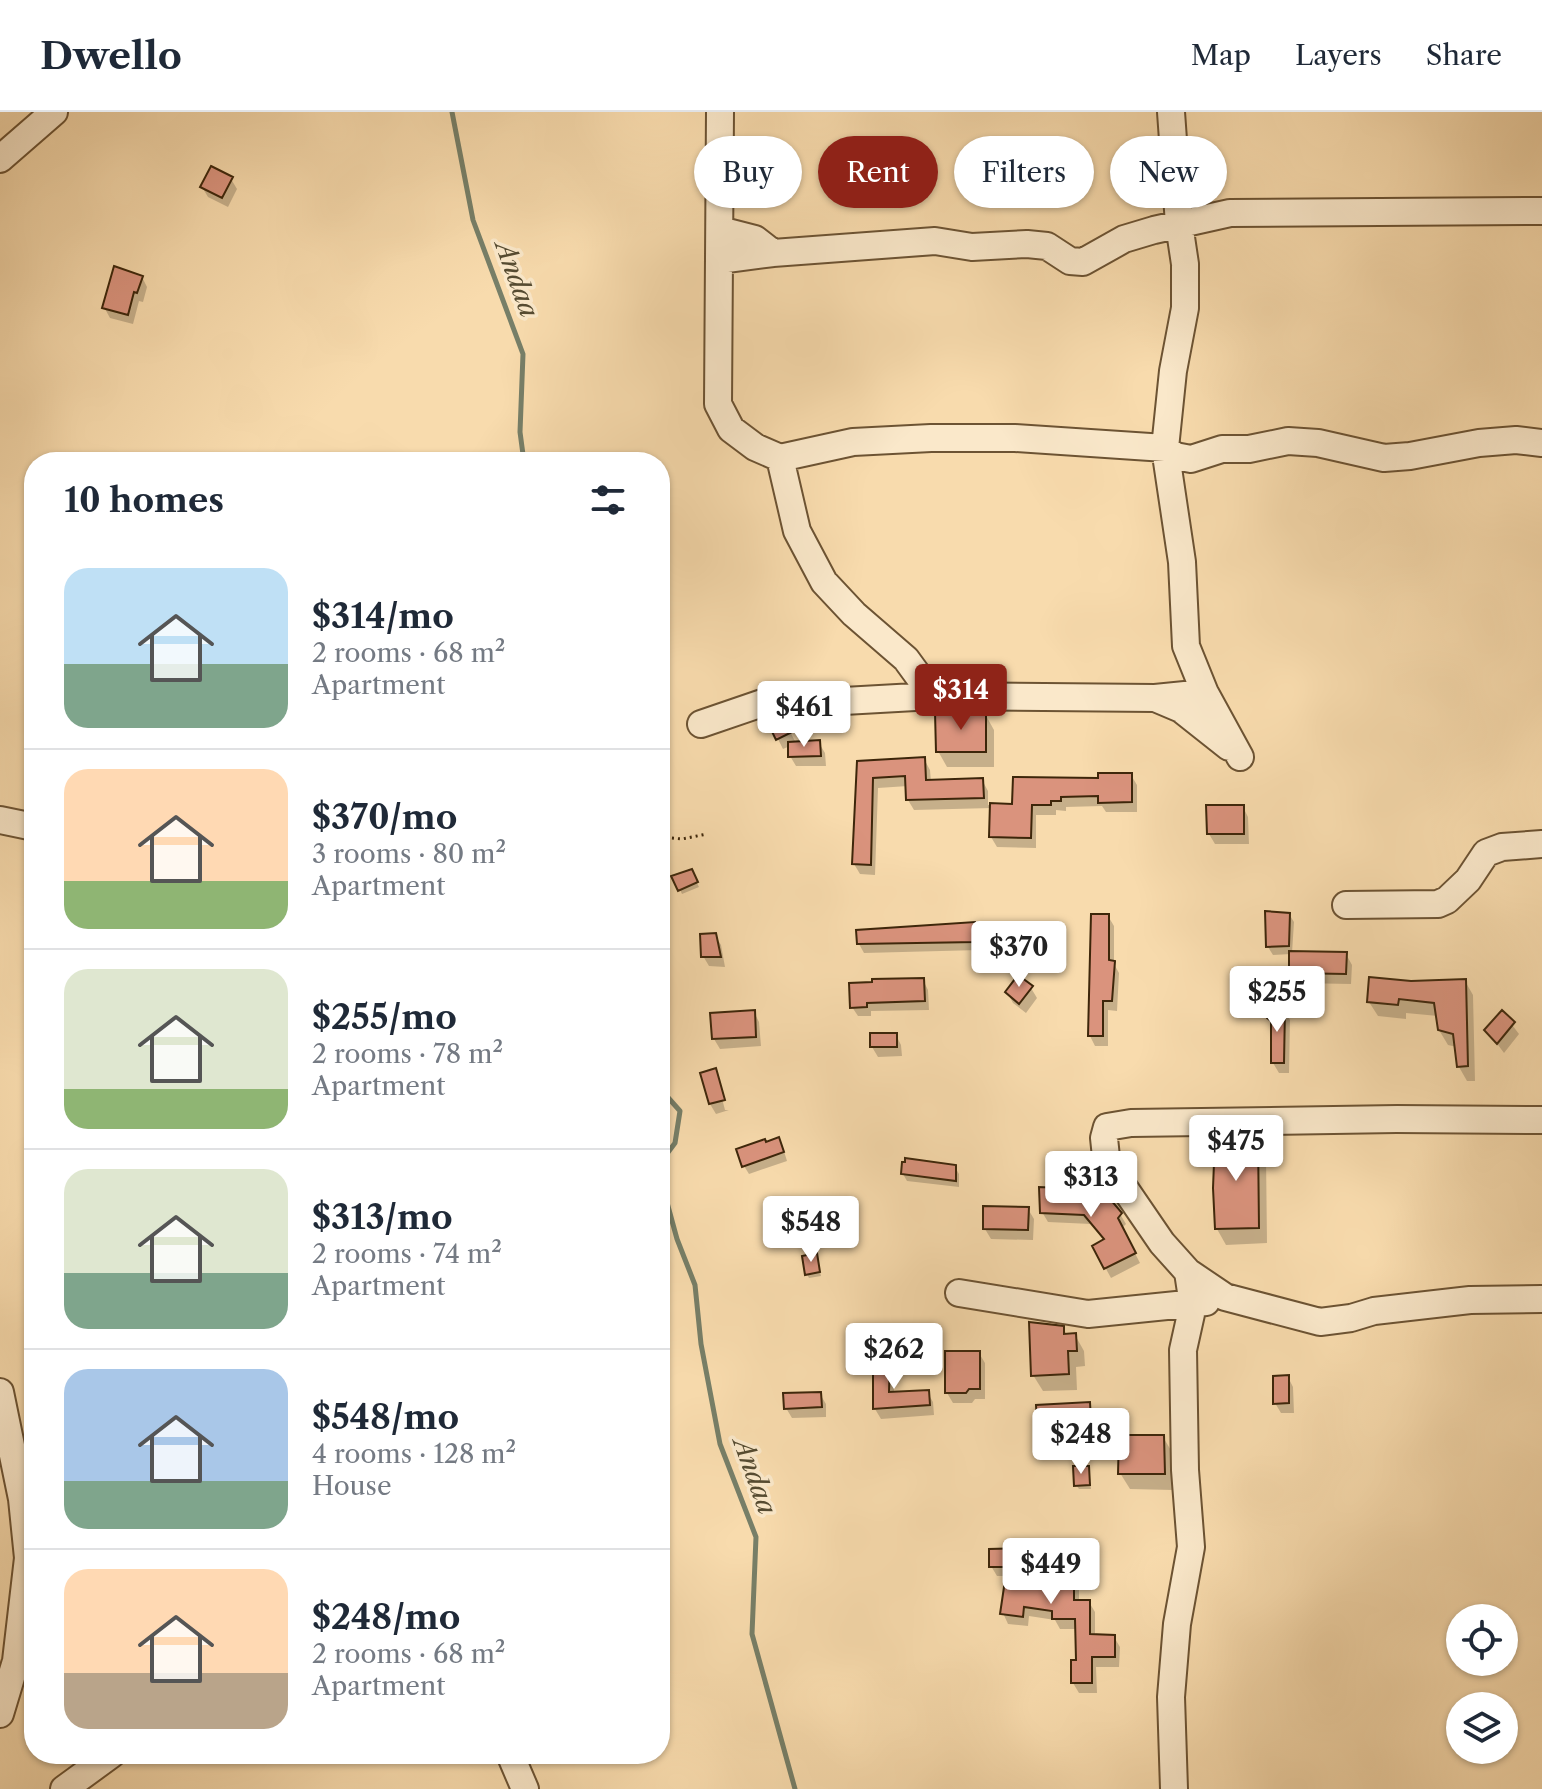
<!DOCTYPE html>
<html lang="en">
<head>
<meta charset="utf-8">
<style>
	body { margin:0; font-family:"Libre Caslon Text",serif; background:#f2f2f3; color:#1f2937; height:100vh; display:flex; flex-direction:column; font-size:30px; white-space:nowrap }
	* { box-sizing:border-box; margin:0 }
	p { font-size:26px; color:#747a83 }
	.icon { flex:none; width:44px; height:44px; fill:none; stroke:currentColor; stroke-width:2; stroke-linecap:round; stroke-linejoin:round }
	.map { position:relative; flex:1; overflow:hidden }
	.drawer { position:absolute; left:24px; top:340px; width:646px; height:1312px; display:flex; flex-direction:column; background:#fff; border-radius:32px; box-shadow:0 2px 6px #0004 }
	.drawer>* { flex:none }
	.hud { position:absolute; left:694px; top:24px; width:728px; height:72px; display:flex; gap:16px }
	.tools { position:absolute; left:1446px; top:1492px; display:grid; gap:16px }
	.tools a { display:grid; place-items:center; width:72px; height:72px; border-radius:50%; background:#fff; box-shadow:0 2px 6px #0004; font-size:40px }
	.price { position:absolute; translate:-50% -68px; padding:0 18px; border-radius:8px; background:#fff; color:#222; font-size:26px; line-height:52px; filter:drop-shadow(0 2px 4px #0008) }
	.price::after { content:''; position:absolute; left:50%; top:48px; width:24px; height:18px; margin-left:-12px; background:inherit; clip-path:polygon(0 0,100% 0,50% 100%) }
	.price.current { background:#8f2418; color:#fff }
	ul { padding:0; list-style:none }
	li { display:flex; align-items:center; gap:24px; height:200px; padding:0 40px }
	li+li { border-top:2px solid #e0e1e3 }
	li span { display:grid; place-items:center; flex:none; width:224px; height:160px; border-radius:24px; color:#555 }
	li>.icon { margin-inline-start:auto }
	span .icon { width:96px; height:96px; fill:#fffc; stroke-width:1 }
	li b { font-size:34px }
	h2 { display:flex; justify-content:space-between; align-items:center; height:96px; padding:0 40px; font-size:34px }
	.chip { padding:0 28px; border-radius:36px; background:#fff; box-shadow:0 2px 6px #0004; font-size:28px; line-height:72px }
	.chip.current { background:#8f2418; color:#fff }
	header { display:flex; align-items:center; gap:48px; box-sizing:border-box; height:112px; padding:0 40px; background:#fff; border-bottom:2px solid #e0e1e3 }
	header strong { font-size:38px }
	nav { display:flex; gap:44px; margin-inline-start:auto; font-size:28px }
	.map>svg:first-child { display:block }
	.shadow { fill:#0003 }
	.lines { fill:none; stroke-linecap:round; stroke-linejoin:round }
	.stream { stroke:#777f68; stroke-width:5 }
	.building { fill:#da937d; stroke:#3d260a; stroke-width:2 }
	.minor-casing { stroke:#6c5333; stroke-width:30 }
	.path { stroke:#3d260a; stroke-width:3; stroke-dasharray:2 4; stroke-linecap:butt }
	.minor { stroke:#fae8ca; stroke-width:26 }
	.labels { text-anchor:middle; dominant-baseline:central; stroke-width:7; stroke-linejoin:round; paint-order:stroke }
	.water-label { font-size:26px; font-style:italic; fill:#554b31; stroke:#fae8ca }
</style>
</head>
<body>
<header>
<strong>Dwello</strong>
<nav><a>Map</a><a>Layers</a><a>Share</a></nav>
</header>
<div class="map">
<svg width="1542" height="1677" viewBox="0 0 1542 1677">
	<rect width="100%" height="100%" fill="#f8dbad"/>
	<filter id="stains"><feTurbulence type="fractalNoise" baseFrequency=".0025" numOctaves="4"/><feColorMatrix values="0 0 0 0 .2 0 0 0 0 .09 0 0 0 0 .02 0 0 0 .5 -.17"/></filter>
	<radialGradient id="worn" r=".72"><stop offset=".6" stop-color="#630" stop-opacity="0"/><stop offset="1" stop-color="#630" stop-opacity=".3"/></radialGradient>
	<path class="shadow" d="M 231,67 L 237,77 L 228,95 L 208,85 L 202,75 Z
		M 142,165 L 147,175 L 143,190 L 139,189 L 133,212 L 110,206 L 104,195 Z
		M 985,602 L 994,618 L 994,655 L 947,655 L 938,639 Z
		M 787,614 L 796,631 L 819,631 L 825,641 L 826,654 L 796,654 L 790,644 L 790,634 L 783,637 L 778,627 Z
		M 924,647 L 930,658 L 931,670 L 982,668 L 988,679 L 988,693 L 1013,694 L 1100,668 L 1131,663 L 1137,673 L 1137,700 L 1106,700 L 1102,694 L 1066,695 L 1066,699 L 1056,698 L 1056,703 L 1036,703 L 1036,736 L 997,735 L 991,725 L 992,696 L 914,698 L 908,688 L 908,674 L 878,676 L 875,763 L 860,762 L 854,752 L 859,651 Z
		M 1243,695 L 1248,705 L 1249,732 L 1215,732 L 1209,722 Z
		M 691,759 L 699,775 L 682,782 L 674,765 Z
		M 1289,802 L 1294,810 L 1292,841 L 1346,842 L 1352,853 L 1351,872 L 1297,871 L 1291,861 L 1291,842 L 1273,843 L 1268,835 Z
		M 1108,804 L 1114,814 L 1114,852 L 1119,861 L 1117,899 L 1108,898 L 1108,934 L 1095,934 L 1090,924 Z
		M 974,812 L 979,821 L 980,838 L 864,841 L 859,832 Z
		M 715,823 L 721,833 L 725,855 L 709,854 L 703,844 Z
		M 923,868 L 928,878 L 929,898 L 871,899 L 871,904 L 858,904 L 852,895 Z
		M 1465,869 L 1473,883 L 1475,969 L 1467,969 L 1459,955 L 1457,935 L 1448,933 L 1439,918 L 1438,904 L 1406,901 L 1406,907 L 1378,904 L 1369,890 L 1411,871 Z
		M 1031,876 L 1037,886 L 1026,901 L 1013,891 L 1007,880 Z
		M 1284,898 L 1290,908 L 1289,961 L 1279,961 L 1273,951 L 1273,913 Z
		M 754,900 L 759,910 L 761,934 L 720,937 L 714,927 Z
		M 1503,901 L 1519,922 L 1504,941 L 1487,918 Z
		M 896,923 L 901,933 L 902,944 L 878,945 L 872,935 Z
		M 715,959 L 720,967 L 717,967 L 725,998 L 729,998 L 716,1002 L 710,992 Z
		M 1257,1027 L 1266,1043 L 1267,1131 L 1226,1133 L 1217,1117 Z
		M 765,1032 L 783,1036 L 787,1049 L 749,1062 L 744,1054 Z
		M 955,1055 L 959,1062 L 959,1075 L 907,1069 L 903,1062 Z
		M 1078,1072 L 1085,1088 L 1120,1102 L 1126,1112 L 1122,1116 L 1140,1151 L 1111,1166 L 1094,1135 L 1105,1129 L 1091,1112 L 1048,1110 L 1042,1100 L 1062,1078 Z
		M 1028,1097 L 1034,1107 L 1033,1128 L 991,1127 L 985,1117 Z
		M 816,1143 L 821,1164 L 809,1166 L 807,1162 Z
		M 1063,1216 L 1067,1223 L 1075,1223 L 1084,1239 L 1085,1254 L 1076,1255 L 1077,1278 L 1043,1279 L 1033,1263 Z
		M 979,1241 L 985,1251 L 985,1287 L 975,1287 L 972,1291 L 953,1291 L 947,1281 Z
		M 888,1251 L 894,1261 L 894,1282 L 927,1280 L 933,1290 L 934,1303 L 881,1307 L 875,1297 Z
		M 1288,1265 L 1293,1275 L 1294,1301 L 1281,1301 L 1275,1291 Z
		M 820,1282 L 826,1292 L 826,1305 L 792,1306 L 786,1296 Z
		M 1089,1292 L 1094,1302 L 1096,1320 L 1045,1322 L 1039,1312 Z
		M 1163,1325 L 1172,1340 L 1173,1378 L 1130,1377 L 1120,1361 Z
		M 1088,1356 L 1091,1377 L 1079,1377 L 1076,1373 Z
		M 1033,1438 L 1039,1449 L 1040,1466 L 1073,1466 L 1079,1476 L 1079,1490 L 1089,1490 L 1095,1500 L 1095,1524 L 1114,1525 L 1120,1535 L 1119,1555 L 1096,1555 L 1097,1581 L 1079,1581 L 1073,1571 L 1078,1550 L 1078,1517 L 1060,1517 L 1055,1508 L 1029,1504 L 1028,1514 L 1008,1512 L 1003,1501 L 1008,1464 L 997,1464 L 991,1454 Z"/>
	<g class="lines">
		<path class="stream" d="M 452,0 L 473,108 L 523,242 L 520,320 L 524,350
			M 660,968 L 664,981 L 680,999 L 675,1031 L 660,1051
			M 660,1065 L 677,1127 L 695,1173 L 701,1232 L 720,1332 L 756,1425 L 752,1522 L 795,1677"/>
	</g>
	<path class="building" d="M 211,54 L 233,65 L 222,86 L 200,75 Z
		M 114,154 L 143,164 L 137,181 L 134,180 L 128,203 L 102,196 Z
		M 935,600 L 986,600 L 986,640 L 936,640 Z
		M 782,601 L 792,620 L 776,628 L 766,607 Z
		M 820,628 L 821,644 L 788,645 L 788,630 Z
		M 925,645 L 926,668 L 983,666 L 984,686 L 906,688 L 905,664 L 873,666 L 871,753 L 852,752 L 857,649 Z
		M 1098,661 L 1132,661 L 1132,690 L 1098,691 L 1098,684 L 1061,685 L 1061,689 L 1051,689 L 1051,693 L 1032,693 L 1031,726 L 989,725 L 990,691 L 1012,692 L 1013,665 L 1098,666 Z
		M 1206,693 L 1244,693 L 1244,722 L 1207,722 Z
		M 692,757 L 698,770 L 678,779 L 671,764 Z
		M 1265,799 L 1290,801 L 1289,834 L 1266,835 Z
		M 1091,802 L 1109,802 L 1109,848 L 1115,849 L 1112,889 L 1103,889 L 1103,924 L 1088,924 Z
		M 975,810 L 976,830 L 857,832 L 856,818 Z
		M 716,821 L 721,845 L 701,845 L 700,822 Z
		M 1289,839 L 1347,840 L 1346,862 L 1289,861 Z
		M 1018,863 L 1033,874 L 1019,892 L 1005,880 Z
		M 1369,865 L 1411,869 L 1466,867 L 1468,954 L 1457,955 L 1453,922 L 1438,918 L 1434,891 L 1399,887 L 1398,893 L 1367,890 Z
		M 924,866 L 925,889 L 867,891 L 867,895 L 850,896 L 849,871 L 872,870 L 872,867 Z
		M 1267,896 L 1285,896 L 1284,951 L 1271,951 L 1271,909 L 1267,906 Z
		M 755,898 L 756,925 L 712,927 L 710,901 Z
		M 1502,898 L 1515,910 L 1497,932 L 1484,918 Z
		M 870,921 L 897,921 L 897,935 L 870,935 Z
		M 716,956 L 725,988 L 709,992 L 700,961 Z
		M 779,1025 L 784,1040 L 742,1055 L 736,1037 L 765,1027 L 766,1030 Z
		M 1258,1025 L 1259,1116 L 1215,1117 L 1213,1076 L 1215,1026 Z
		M 905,1046 L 956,1053 L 956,1069 L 901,1062 L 902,1050 L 905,1050 Z
		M 1079,1070 L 1084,1087 L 1099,1074 L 1122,1101 L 1118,1106 L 1136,1141 L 1104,1157 L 1092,1134 L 1104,1127 L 1084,1103 L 1040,1101 L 1039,1075 L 1061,1076 Z
		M 983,1094 L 1029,1095 L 1028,1118 L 983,1117 Z
		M 817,1141 L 820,1160 L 805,1163 L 802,1144 Z
		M 1029,1210 L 1064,1214 L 1064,1222 L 1076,1221 L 1077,1239 L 1068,1239 L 1069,1262 L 1031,1264 Z
		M 945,1239 L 980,1239 L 980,1277 L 969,1277 L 966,1281 L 945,1281 Z
		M 873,1248 L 890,1249 L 889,1280 L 929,1278 L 930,1293 L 873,1297 Z
		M 1289,1263 L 1289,1291 L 1273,1292 L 1273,1264 Z
		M 821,1280 L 822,1295 L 784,1297 L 783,1281 Z
		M 1090,1290 L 1091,1310 L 1037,1313 L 1036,1293 Z
		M 1119,1323 L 1164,1323 L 1165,1362 L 1118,1362 Z
		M 1073,1354 L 1089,1354 L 1090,1373 L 1074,1374 Z
		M 1034,1436 L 1035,1464 L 1074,1464 L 1074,1488 L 1090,1488 L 1090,1522 L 1115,1523 L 1115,1545 L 1092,1545 L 1092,1571 L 1071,1571 L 1071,1548 L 1076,1548 L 1075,1507 L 1052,1507 L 1052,1499 L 1024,1495 L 1023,1505 L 1000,1502 L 1007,1455 L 989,1455 L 989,1437 Z"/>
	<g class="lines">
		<g class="minor-casing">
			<path id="minor" d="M 720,0 L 718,292 L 731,317 L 755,335 L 780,346 L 853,330 L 931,326 L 1015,326 L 1165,336 L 1175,344 L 1191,347 L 1222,337 L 1249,337 L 1288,329 L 1318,331 L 1384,346 L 1410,344 L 1479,331 L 1516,328 L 1542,331
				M 1171,0 L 1179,112 L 1185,152 L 1185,196 L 1173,259 L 1165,336 L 1182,450 L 1186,534 L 1205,581 L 1240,645
				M 0,47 L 54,0
				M 720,118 L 755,127 L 773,141
				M 719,148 L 773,141 L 935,129 L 972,135 L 1027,132 L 1047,134 L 1070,149 L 1083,150 L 1124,127 L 1154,118 L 1230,101 L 1542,99
				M 780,346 L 797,419 L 824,470 L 854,502 L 906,547 L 933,584
				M 1155,586 L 1181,597 L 1229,635
				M 701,612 L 780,585 L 826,590 L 933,584 L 1155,586 L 1205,581
				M 0,708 L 34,715
				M 1346,793 L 1438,792 L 1447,788 L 1468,768 L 1486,741 L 1502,735 L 1542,732
				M 1542,1008 L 1397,1007 L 1131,1011 L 1107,1015 L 1104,1026 L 1106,1045 L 1123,1074 L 1162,1131 L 1188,1160 L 1225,1185 L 1320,1210 L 1351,1206 L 1374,1199 L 1470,1188 L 1542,1187
				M 959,1181 L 1088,1202 L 1206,1190
				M 0,1280 L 22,1387 L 28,1446 L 16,1549 L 0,1602
				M 510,1642 L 525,1677
				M 64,1677 L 112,1642
				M 1174,1677 L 1171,1585 L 1177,1512 L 1191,1435 L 1185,1358 L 1183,1238 L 1193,1193 L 1188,1160"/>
		</g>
		<path class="path" d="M 660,725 L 682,727 L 707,722"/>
		<use href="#minor" class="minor"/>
	</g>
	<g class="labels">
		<g class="water-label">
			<text transform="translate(517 167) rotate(70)">Andaa</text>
			<text transform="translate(755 1364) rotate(70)">Andaa</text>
		</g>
	</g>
	<rect width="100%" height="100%" filter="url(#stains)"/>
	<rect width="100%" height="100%" fill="url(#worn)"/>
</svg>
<div class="tools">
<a><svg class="icon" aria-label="locate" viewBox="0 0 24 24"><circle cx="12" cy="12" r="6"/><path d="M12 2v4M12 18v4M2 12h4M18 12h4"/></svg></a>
<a><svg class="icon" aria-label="layers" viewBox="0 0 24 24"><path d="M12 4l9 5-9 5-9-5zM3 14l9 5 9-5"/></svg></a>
</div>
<b class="price current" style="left:961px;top:620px">$314</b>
<b class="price" style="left:804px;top:637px">$461</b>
<b class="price" style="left:1019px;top:877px">$370</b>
<b class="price" style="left:1277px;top:922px">$255</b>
<b class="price" style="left:1236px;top:1071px">$475</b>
<b class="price" style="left:1091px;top:1107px">$313</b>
<b class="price" style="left:811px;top:1152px">$548</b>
<b class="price" style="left:894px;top:1279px">$262</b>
<b class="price" style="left:1081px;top:1364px">$248</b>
<b class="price" style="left:1051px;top:1494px">$449</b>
<div class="hud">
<a class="chip">Buy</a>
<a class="chip current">Rent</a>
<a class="chip">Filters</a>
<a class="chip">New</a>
</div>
<section class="drawer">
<h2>10 homes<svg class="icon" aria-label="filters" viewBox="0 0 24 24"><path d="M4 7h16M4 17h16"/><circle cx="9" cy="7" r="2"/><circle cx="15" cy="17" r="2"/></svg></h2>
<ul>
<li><span style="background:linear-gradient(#bfe0f5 60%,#7fa58c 0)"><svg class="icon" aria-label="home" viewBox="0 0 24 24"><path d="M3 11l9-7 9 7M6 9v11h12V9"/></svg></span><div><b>$314/mo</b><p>2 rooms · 68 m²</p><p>Apartment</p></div></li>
<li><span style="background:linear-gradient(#ffd9b3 70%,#8fb573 0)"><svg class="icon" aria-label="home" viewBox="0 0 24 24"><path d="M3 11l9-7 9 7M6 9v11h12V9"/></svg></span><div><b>$370/mo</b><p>3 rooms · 80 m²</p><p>Apartment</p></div></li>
<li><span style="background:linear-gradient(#dfe7d0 75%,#8fb573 0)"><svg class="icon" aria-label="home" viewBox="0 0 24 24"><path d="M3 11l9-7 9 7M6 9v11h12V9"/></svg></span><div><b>$255/mo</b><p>2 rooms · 78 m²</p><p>Apartment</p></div></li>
<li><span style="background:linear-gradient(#dfe7d0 65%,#7fa58c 0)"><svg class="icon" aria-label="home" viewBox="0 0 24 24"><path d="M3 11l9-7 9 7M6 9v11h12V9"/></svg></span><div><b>$313/mo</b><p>2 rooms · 74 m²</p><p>Apartment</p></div></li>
<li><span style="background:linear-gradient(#a9c7e8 70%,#7fa58c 0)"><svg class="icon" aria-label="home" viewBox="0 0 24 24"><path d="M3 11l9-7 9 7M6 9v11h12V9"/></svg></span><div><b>$548/mo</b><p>4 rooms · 128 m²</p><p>House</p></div></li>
<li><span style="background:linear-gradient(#ffd9b3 65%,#b9a48a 0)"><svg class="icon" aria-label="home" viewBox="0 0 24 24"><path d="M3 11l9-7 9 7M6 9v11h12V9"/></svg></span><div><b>$248/mo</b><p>2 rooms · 68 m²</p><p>Apartment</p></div></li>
</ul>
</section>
</div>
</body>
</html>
